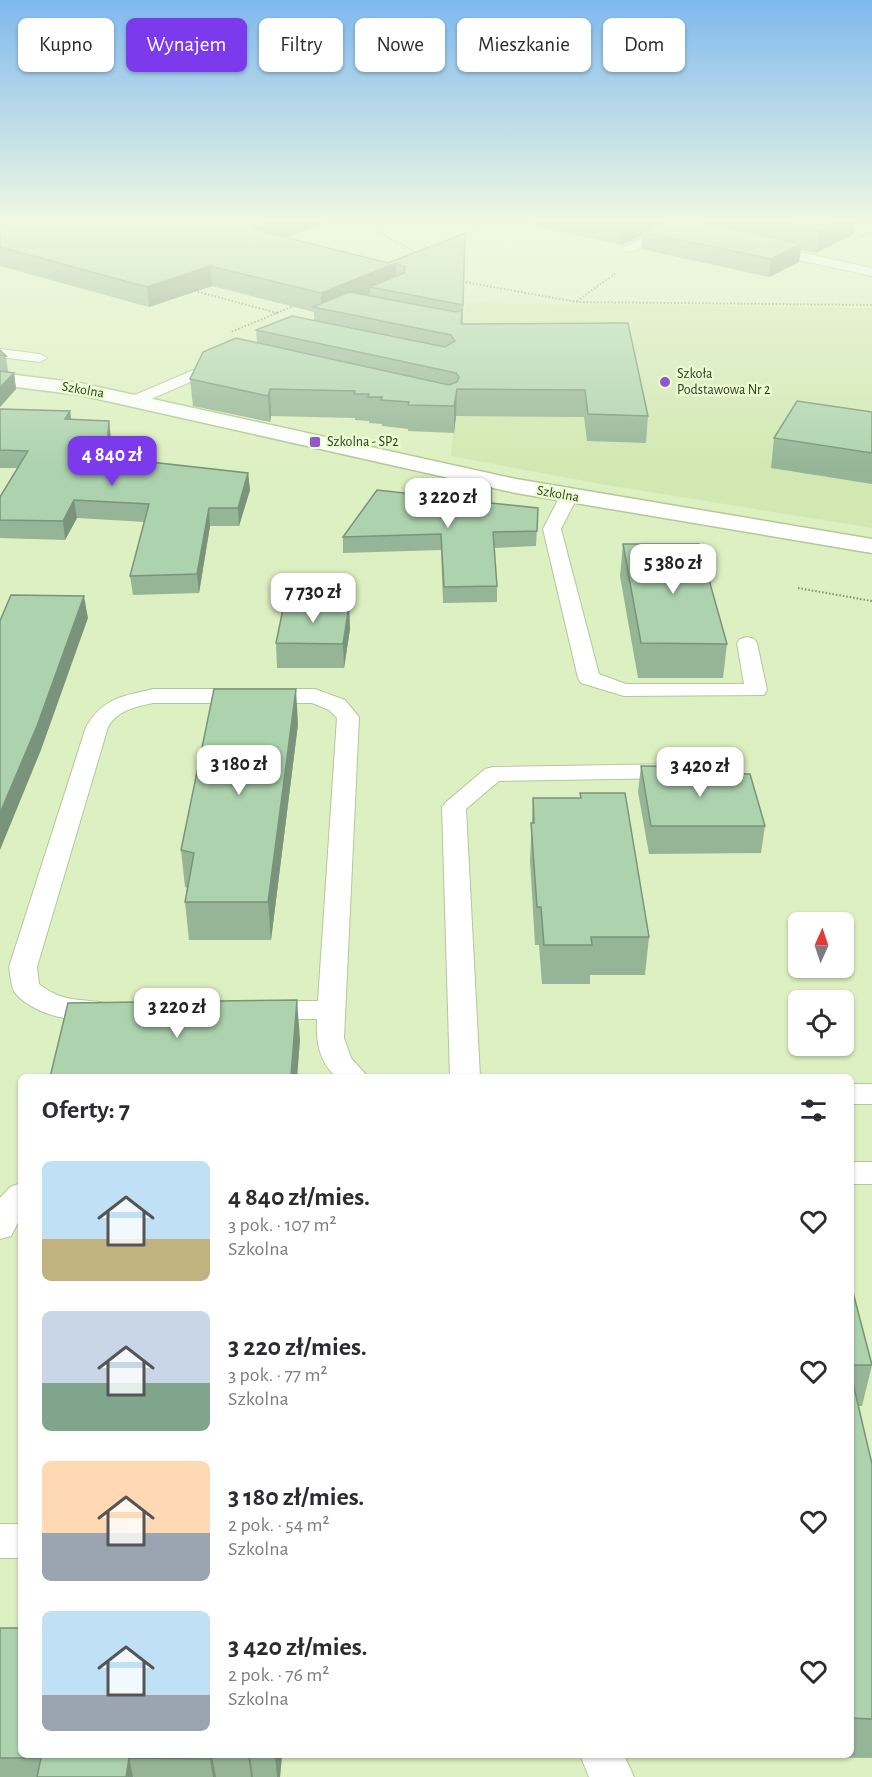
<!DOCTYPE html>
<html lang="pl">
<head>
<meta charset="utf-8">
<style>
	body { margin:0; font-family:"Alegreya Sans",sans-serif; background:#f2f2f3; color:#2b2b33; height:100vh; display:flex; flex-direction:column; font-size:22px; white-space:nowrap }
	* { box-sizing:border-box; margin:0 }
	p { font-size:20px; color:#7c7c81 }
	.icon { flex:none; width:33px; height:33px; fill:none; stroke:currentColor; stroke-width:2; stroke-linecap:round; stroke-linejoin:round }
	.map { position:relative; flex:1; overflow:hidden }
	.drawer { position:absolute; left:18px; top:1074px; width:836px; height:684px; display:flex; flex-direction:column; background:#fff; border-radius:9px; box-shadow:0 2px 4px #0004 }
	.drawer>* { flex:none }
	.hud { position:absolute; left:18px; top:18px; width:837px; height:54px; display:flex; gap:12px }
	.needle { width:39px; rotate:3deg }
	.fabs { position:absolute; left:788px; top:912px; display:grid; gap:12px }
	.fabs a { display:grid; place-items:center; width:66px; height:66px; border-radius:9px; background:#fff; box-shadow:0 2px 4px #0004; font-size:30px }
	.price { position:absolute; translate:-50% -51px; padding:0 14px; border-radius:12px; background:#fff; color:#222; font-size:20px; line-height:39px; filter:drop-shadow(0 2px 3px #0008) }
	.price::after { content:''; position:absolute; left:50%; top:36px; width:18px; height:14px; margin-left:-9px; background:inherit; clip-path:polygon(0 0,100% 0,50% 100%) }
	.price.selected { background:#7c3aed; color:#fff }
	ul { padding:0; list-style:none }
	li { display:flex; align-items:center; gap:18px; height:150px; padding:0 24px }
	li span { display:grid; place-items:center; flex:none; width:168px; height:120px; border-radius:9px; color:#555 }
	li>.icon { margin-inline-start:auto }
	span .icon { width:72px; height:72px; fill:#fffc; stroke-width:1 }
	li b { font-size:26px }
	h2 { display:flex; justify-content:space-between; align-items:center; height:72px; padding:0 24px; font-size:26px }
	.chip { padding:0 21px; border-radius:9px; background:#fff; box-shadow:0 2px 4px #0004; font-size:21px; line-height:54px }
	.chip.selected { background:#7c3aed; color:#fff }
	.map>svg:first-child { display:block }
	.built { fill:#d2e8b2 }
	.lines { fill:none; stroke-linecap:round; stroke-linejoin:round }
	.service-casing { stroke:#b4c79a; stroke-width:2 }
	.minor-casing { stroke:#b4c79a; stroke-width:3 }
	.path { stroke:#828f6f; stroke-width:2; stroke-dasharray:1.5 2; stroke-linecap:butt }
	.service { fill:#fff; fill-rule:evenodd }
	.minor { fill:#fff; fill-rule:evenodd }
	.wall { fill:#95b596 }
	.shaded-wall { fill:#79947a }
	.building { fill:#add3ae; stroke:#79947a; stroke-width:1.5 }
	.poi-dot { fill:#9455cb; stroke:#eafdce; stroke-width:2 }
	.labels { text-anchor:middle; dominant-baseline:central; stroke-width:5; stroke-linejoin:round; paint-order:stroke }
	.far-poi-label { font-size:14px; fill:#333a28; stroke:#eafdce; text-anchor:start }
	.far-street-label { font-size:14px; fill:#333a28; stroke:#eafdce }
</style>
</head>
<body>
<div class="map">
<svg width="872" height="1777" viewBox="0 0 872 1777">
	<rect width="100%" height="100%" fill="#ddf0c1"/>
	<path class="built" d="M 465,303 L 872,308 L 872,528 L 601,484 L 451,456 Z"/>
	<g class="lines">
		<g class="service-casing">
			<path id="service" d="M 672,224 L 678,228 L 676,231 L 633,251 L 628,252 L 622,248 Z
				M 767,245 L 872,268 L 872,276 L 762,252 L 761,249 Z
				M 0,349 L 40,354 L 47,358 L 40,362 L 0,357 Z
				M 224,357 L 229,359 L 232,362 L 229,365 L 142,403 L 136,405 L 128,400 L 130,397 Z
				M 569,491 L 575,492 L 578,496 L 561,529 L 599,674 L 626,684 L 744,684 L 737,643 L 740,639 L 747,637 L 754,639 L 757,643 L 767,690 L 764,695 L 624,696 L 581,683 L 578,678 L 543,529 L 560,496 L 563,492 Z
				M 153,689 L 315,689 L 345,700 L 359,717 L 344,1038 L 351,1058 L 368,1077 L 336,1077 C 319,1061 316,1042 317,1019 L 262,1019 L 252,1017 L 248,1010 L 252,1003 L 262,1001 L 318,1001 L 337,718 L 329,710 L 312,703 L 153,703 C 135,707 118,710 108,727 L 37,967 L 39,984 C 66,1005 81,997 110,1004 L 114,1011 L 110,1018 C 82,1025 37,1017 16,994 C 10,987 11,976 9,967 L 86,727 C 104,697 121,697 153,689 Z
				M 676,764 L 684,766 L 688,771 L 684,776 L 676,778 L 499,781 L 466,809 L 480,1077 L 450,1077 L 442,807 L 446,802 L 485,769 L 493,767 Z
				M 850,1084 L 872,1084 L 872,1104 L 850,1104 Z
				M 850,1162 L 872,1162 L 872,1184 L 850,1184 Z
				M 21,1183 L 21,1217 L 11,1236 L 0,1239 L 0,1198 L 10,1187 Z
				M 0,1524 L 21,1524 L 21,1558 L 0,1558 Z
				M 580,1755 L 624,1755 L 634,1777 L 589,1777 Z"/>
		</g>
		<g class="minor-casing">
			<path id="minor" d="M 0,373 L 80,383 L 516,479 L 872,539 L 872,553 L 516,493 L 80,395 L 0,385 Z"/>
		</g>
		<path class="path" d="M 357,220 L 419,254
			M 852,223 L 872,227
			M 462,237 L 505,220
			M 859,238 L 872,231
			M 459,281 L 577,302 L 872,305
			M 191,290 L 277,313 L 231,332
			M 577,301 L 615,274
			M 277,313 L 296,305
			M 798,588 L 872,601"/>
		<use href="#service" class="service"/>
		<use href="#minor" class="minor"/>
	</g>
	<path class="wall" d="M 0,220 L 285,238 L 388,263 L 465,233 L 463,324 L 648,416 L 646,443 L 587,441 L 584,417 L 456,416 L 454,433 L 408,431 L 408,429 L 382,426 L 382,424 L 369,423 L 369,421 L 355,420 L 355,418 L 271,416 L 270,422 L 193,406 L 190,379 L 257,343 L 256,330 L 314,320 L 314,312 L 212,286 L 149,307 L 0,266 Z
		M 532,220 L 856,220 L 854,234 L 816,253 L 801,250 L 799,262 L 769,277 L 641,249 L 642,235 L 622,245 L 532,226 Z
		M 0,350 L 6,356 L 8,372 L 14,373 L 16,389 L 0,407 Z
		M 0,409 L 70,411 L 71,419 L 111,438 L 110,457 L 248,473 L 250,490 L 239,526 L 210,526 L 199,593 L 133,595 L 130,576 L 145,522 L 77,518 L 65,540 L 0,538 L 0,520 L 17,468 L 0,468 Z
		M 872,412 L 872,484 L 771,468 L 774,438 Z
		M 538,508 L 536,546 L 494,548 L 497,586 L 497,602 L 443,603 L 441,550 L 343,553 L 343,537 Z
		M 623,544 L 727,644 L 723,678 L 638,678 L 620,576 Z
		M 349,605 L 350,629 L 344,668 L 277,668 L 276,643 Z
		M 298,724 L 271,940 L 189,940 L 185,902 L 187,888 L 185,887 L 181,850 Z
		M 641,766 L 684,773 L 765,826 L 761,853 L 649,854 L 638,792 Z
		M 580,793 L 649,937 L 645,975 L 590,975 L 590,984 L 542,984 L 539,945 L 535,945 L 530,860 L 533,798 L 580,798 Z
		M 300,1039 L 297,1077 L 50,1077 Z
		M 850,1281 L 872,1365 L 862,1406 L 859,1406 L 872,1464 L 872,1758 L 800,1757 L 800,1755 L 850,1755 Z
		M 0,1628 L 21,1755 L 282,1755 L 280,1777 L 0,1777 Z"/>
	<path class="shaded-wall" d="M 279,220 L 334,220 L 253,249 L 252,229 Z
		M 630,220 L 671,220 L 642,232 L 642,235 L 622,245 L 624,223 Z
		M 840,220 L 856,220 L 854,234 L 816,253 L 819,231 Z
		M 801,244 L 799,262 L 769,277 L 771,259 Z
		M 396,263 L 396,283 L 370,287 L 370,294 L 331,310 L 321,308 L 321,293 Z
		M 210,266 L 212,286 L 149,307 L 147,287 Z
		M 14,373 L 16,389 L 0,407 L 0,387 Z
		M 270,389 L 271,416 L 270,422 L 268,396 Z
		M 457,389 L 456,416 L 454,433 L 454,406 Z
		M 70,411 L 72,427 L 65,419 Z
		M 109,421 L 111,438 L 108,474 L 106,457 Z
		M 248,473 L 250,490 L 239,526 L 238,508 Z
		M 74,500 L 77,518 L 65,540 L 63,521 Z
		M 209,508 L 210,526 L 199,593 L 197,574 Z
		M 84,596 L 88,618 L 41,750 L 0,850 L 0,813 Z
		M 349,605 L 350,629 L 344,668 L 343,644 Z
		M 296,689 L 298,724 L 271,940 L 268,902 Z
		M 297,1000 L 300,1039 L 297,1077 L 291,1077 Z
		M 211,1755 L 212,1755 L 216,1777 L 213,1777 L 210,1759 Z
		M 248,1755 L 250,1755 L 253,1777 L 251,1777 Z
		M 275,1755 L 282,1755 L 280,1777 L 277,1777 Z
		M 129,1758 L 133,1777 L 126,1777 Z"/>
	<path class="building" d="M 0,220 L 279,220 L 252,229 L 388,263 L 465,233 L 463,305 L 370,287 L 404,273 L 405,267 L 396,263 L 321,293 L 210,266 L 147,287 L 0,247 Z
		M 609,220 L 630,220 L 624,223 Z
		M 665,220 L 693,220 L 801,244 L 771,259 L 642,232 Z
		M 769,220 L 840,220 L 819,231 Z
		M 349,292 L 456,312 L 462,310 L 461,324 L 628,323 L 648,416 L 588,414 L 585,390 L 457,389 L 454,406 L 408,405 L 409,402 L 381,400 L 382,397 L 368,397 L 369,394 L 354,394 L 355,391 L 270,389 L 268,396 L 190,379 L 203,352 L 236,338 L 449,385 L 457,382 L 459,377 L 456,373 L 256,330 L 292,316 L 445,347 L 455,341 L 451,335 L 313,307 Z
		M 0,350 L 6,356 L 0,355 Z
		M 0,371 L 14,373 L 0,387 Z
		M 797,401 L 872,412 L 872,453 L 774,438 Z
		M 0,409 L 70,411 L 65,419 L 109,421 L 106,457 L 248,473 L 238,508 L 209,508 L 197,574 L 130,576 L 149,504 L 74,500 L 63,521 L 0,520 L 0,497 L 28,451 L 0,450 Z
		M 491,488 L 491,503 L 538,508 L 537,531 L 493,532 L 497,586 L 444,587 L 441,534 L 343,537 L 377,490 L 467,500 Z
		M 623,544 L 699,544 L 727,644 L 641,643 Z
		M 11,595 L 84,596 L 37,726 L 0,813 L 0,621 Z
		M 284,604 L 349,605 L 343,644 L 276,643 Z
		M 214,689 L 296,689 L 268,902 L 185,902 L 194,853 L 181,850 Z
		M 641,766 L 683,766 L 684,773 L 750,774 L 765,826 L 651,826 Z
		M 580,793 L 625,793 L 649,937 L 591,937 L 592,945 L 544,945 L 541,907 L 537,907 L 531,823 L 534,823 L 533,798 L 581,798 Z
		M 297,1000 L 291,1075 L 50,1077 L 68,1003 Z
		M 850,1281 L 872,1365 L 850,1365 Z
		M 850,1371 L 872,1464 L 872,1719 L 850,1718 Z
		M 0,1628 L 21,1628 L 21,1755 L 211,1755 L 210,1759 L 129,1758 L 126,1777 L 37,1777 L 41,1758 L 0,1758 Z"/>
	<linearGradient id="sky" x2="0" y2="1"><stop stop-color="#7fb9ee"/><stop offset="0.47" stop-color="#f0f8e3"/><stop offset="1" stop-color="#f0f8e3" stop-opacity="0"/></linearGradient>
	<rect width="872" height="469" fill="url(#sky)"/>
	<g class="poi-dot">
		<circle cx="665" cy="382" r="6"/>
		<rect x="309" y="436" width="12" height="12" rx="3"/>
	</g>
	<g class="labels">
		<g class="far-poi-label">
			<text x="677" y="374">Szkoła<tspan x="677" dy="16">Podstawowa Nr 2</tspan></text>
			<text x="327" y="442">Szkolna - SP2</text>
		</g>
		<g class="far-street-label">
			<text transform="translate(83 390) rotate(10)">Szkolna</text>
			<text transform="translate(558 494) rotate(10)">Szkolna</text>
		</g>
	</g>
</svg>
<div class="fabs">
<a><svg class="needle" viewBox="-14 -14 28 28"><path d="M0-13l5 13h-10z" fill="#e53935"/><path d="M0 13l5-13h-10z" fill="#7c7c81"/></svg></a>
<a><svg class="icon" aria-label="locate" viewBox="0 0 24 24"><circle cx="12" cy="12" r="6"/><path d="M12 2v4M12 18v4M2 12h4M18 12h4"/></svg></a>
</div>
<b class="price selected" style="left:112px;top:487px">4 840 zł</b>
<b class="price" style="left:448px;top:529px">3 220 zł</b>
<b class="price" style="left:673px;top:595px">5 380 zł</b>
<b class="price" style="left:313px;top:624px">7 730 zł</b>
<b class="price" style="left:239px;top:796px">3 180 zł</b>
<b class="price" style="left:700px;top:798px">3 420 zł</b>
<b class="price" style="left:177px;top:1039px">3 220 zł</b>
<div class="hud">
<a class="chip">Kupno</a>
<a class="chip selected">Wynajem</a>
<a class="chip">Filtry</a>
<a class="chip">Nowe</a>
<a class="chip">Mieszkanie</a>
<a class="chip">Dom</a>
</div>
<section class="drawer">
<h2>Oferty: 7<svg class="icon" aria-label="filters" viewBox="0 0 24 24"><path d="M4 7h16M4 17h16"/><circle cx="9" cy="7" r="2"/><circle cx="15" cy="17" r="2"/></svg></h2>
<ul>
<li><span style="background:linear-gradient(#bfe0f5 65%,#c2b280 0)"><svg class="icon" aria-label="home" viewBox="0 0 24 24"><path d="M3 11l9-7 9 7M6 9v11h12V9"/></svg></span><div><b>4 840 zł/mies.</b><p>3 pok. · 107 m²</p><p>Szkolna</p></div><svg class="icon" aria-label="heart" viewBox="0 0 24 24"><path d="M12 20l-8-8c-3-5 5-10 8-4 3-6 11-1 8 4z"/></svg></li>
<li><span style="background:linear-gradient(#c9d6e8 60%,#7fa58c 0)"><svg class="icon" aria-label="home" viewBox="0 0 24 24"><path d="M3 11l9-7 9 7M6 9v11h12V9"/></svg></span><div><b>3 220 zł/mies.</b><p>3 pok. · 77 m²</p><p>Szkolna</p></div><svg class="icon" aria-label="heart" viewBox="0 0 24 24"><path d="M12 20l-8-8c-3-5 5-10 8-4 3-6 11-1 8 4z"/></svg></li>
<li><span style="background:linear-gradient(#ffd9b3 60%,#9aa5b1 0)"><svg class="icon" aria-label="home" viewBox="0 0 24 24"><path d="M3 11l9-7 9 7M6 9v11h12V9"/></svg></span><div><b>3 180 zł/mies.</b><p>2 pok. · 54 m²</p><p>Szkolna</p></div><svg class="icon" aria-label="heart" viewBox="0 0 24 24"><path d="M12 20l-8-8c-3-5 5-10 8-4 3-6 11-1 8 4z"/></svg></li>
<li><span style="background:linear-gradient(#bfe0f5 70%,#9aa5b1 0)"><svg class="icon" aria-label="home" viewBox="0 0 24 24"><path d="M3 11l9-7 9 7M6 9v11h12V9"/></svg></span><div><b>3 420 zł/mies.</b><p>2 pok. · 76 m²</p><p>Szkolna</p></div><svg class="icon" aria-label="heart" viewBox="0 0 24 24"><path d="M12 20l-8-8c-3-5 5-10 8-4 3-6 11-1 8 4z"/></svg></li>
</ul>
</section>
</div>
</body>
</html>
